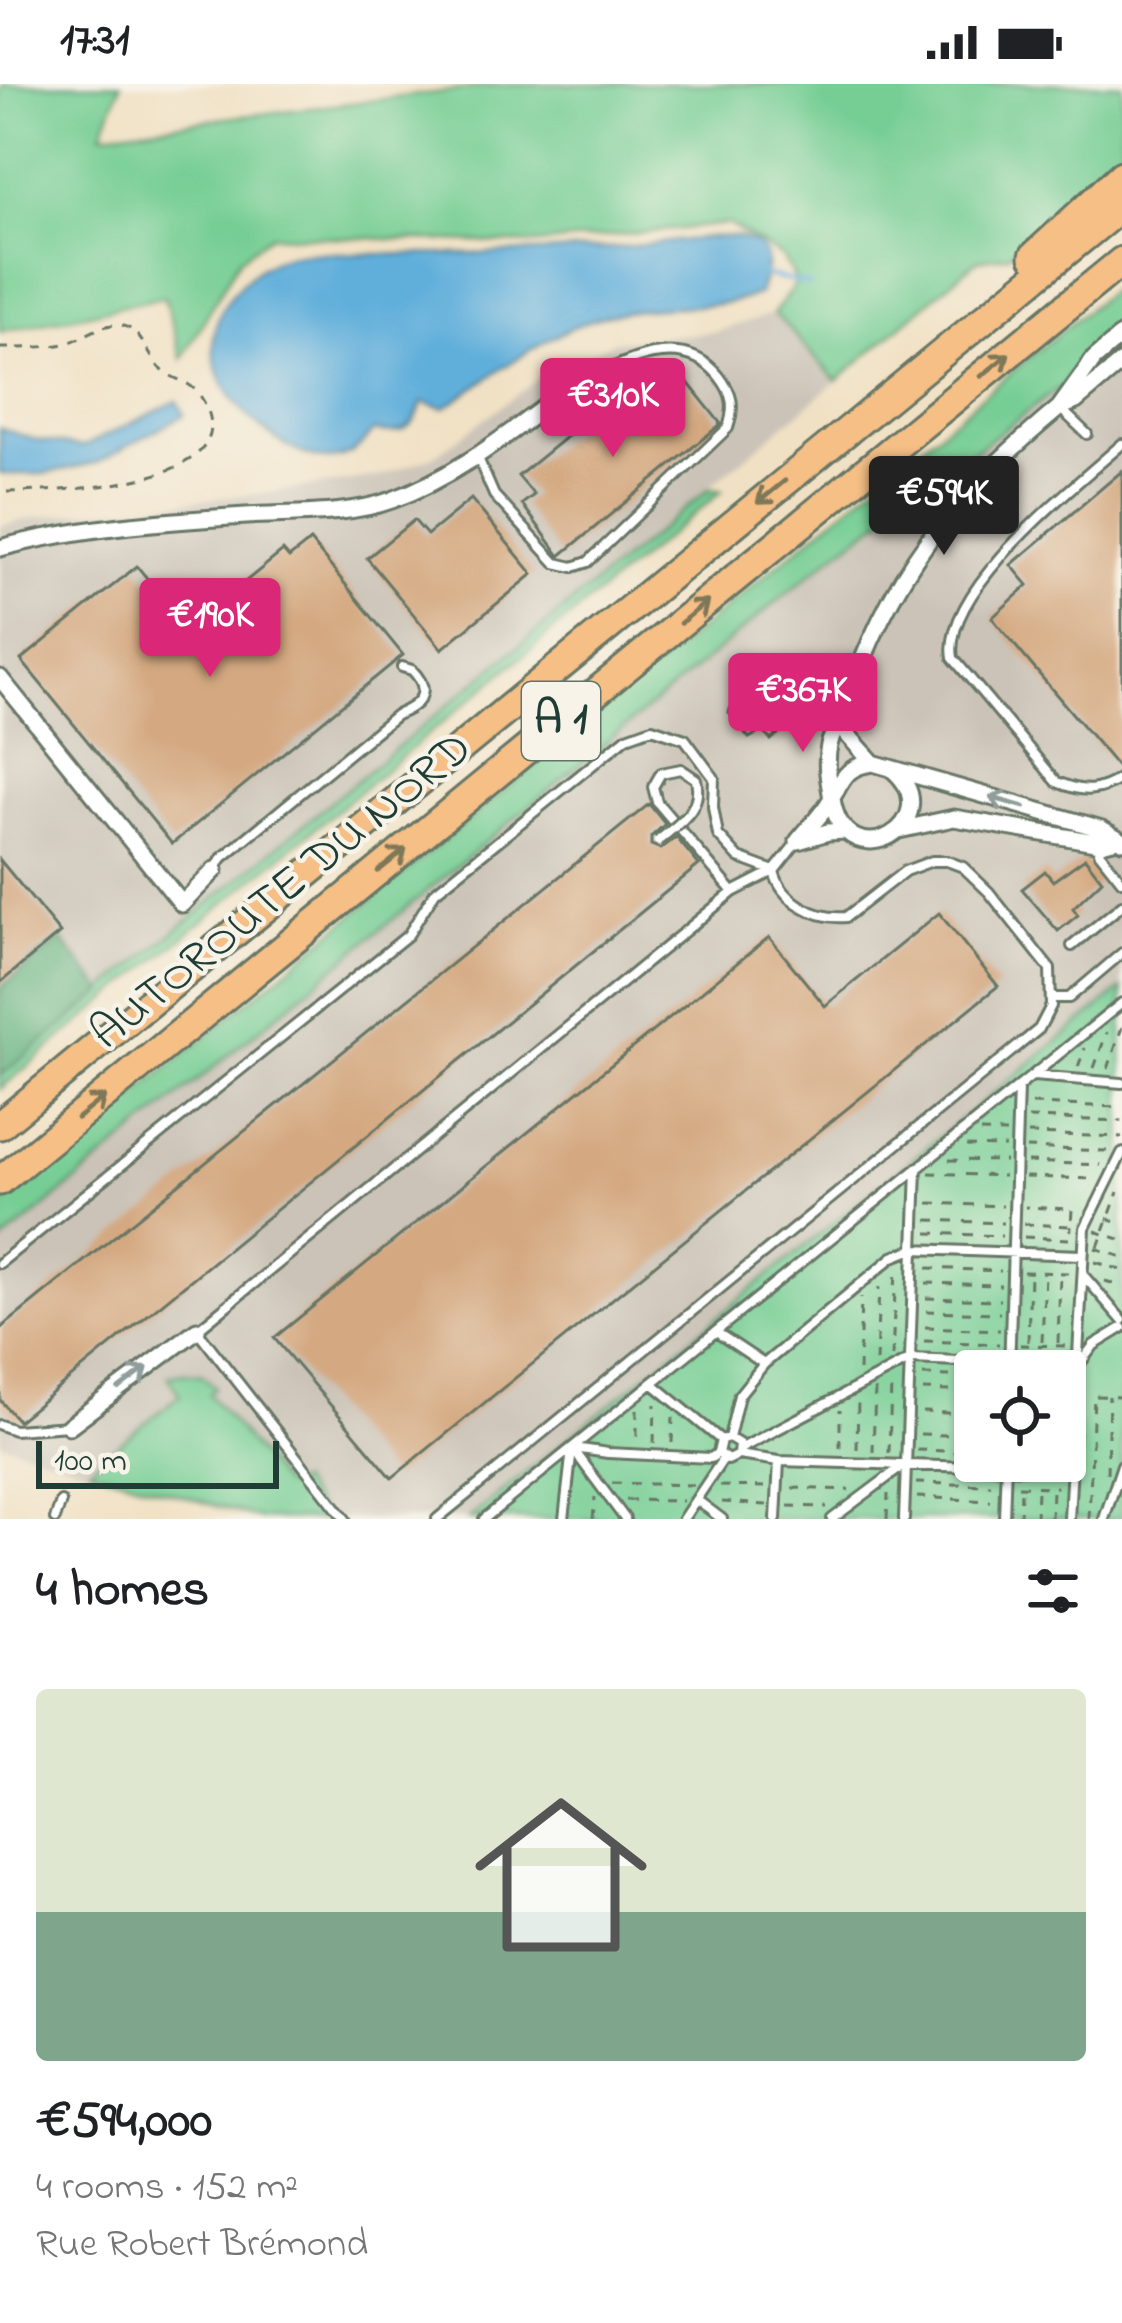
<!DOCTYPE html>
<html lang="en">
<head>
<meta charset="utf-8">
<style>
	body { margin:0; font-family:"Indie Flower",sans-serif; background:#f6f6f6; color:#202124; height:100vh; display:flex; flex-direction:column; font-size:45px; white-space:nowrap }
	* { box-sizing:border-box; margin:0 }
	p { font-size:39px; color:#757577 }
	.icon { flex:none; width:66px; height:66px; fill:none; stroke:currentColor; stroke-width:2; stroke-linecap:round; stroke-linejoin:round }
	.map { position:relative; height:1435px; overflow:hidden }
	.panel { display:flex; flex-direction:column; background:#fff; flex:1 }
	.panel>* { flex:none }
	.fabs { position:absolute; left:954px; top:1266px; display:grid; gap:24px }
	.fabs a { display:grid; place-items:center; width:132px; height:132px; border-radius:12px; background:#fff; box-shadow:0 3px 9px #0004; font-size:60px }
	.scale { position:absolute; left:36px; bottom:30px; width:243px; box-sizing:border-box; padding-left:12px; border:6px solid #1f3d34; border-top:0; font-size:33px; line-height:42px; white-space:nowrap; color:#1f3d34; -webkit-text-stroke:9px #f7f3e8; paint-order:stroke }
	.price { position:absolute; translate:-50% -102px; padding:0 27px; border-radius:12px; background:#db2777; color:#fff; font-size:39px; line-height:78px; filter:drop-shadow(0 3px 6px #0008) }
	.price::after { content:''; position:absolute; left:50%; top:72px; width:36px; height:27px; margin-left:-18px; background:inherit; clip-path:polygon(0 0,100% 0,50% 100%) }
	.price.active { background:#222; color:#fff }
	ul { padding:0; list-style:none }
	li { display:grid; align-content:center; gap:24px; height:636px; padding:0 36px }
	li+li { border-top:3px solid #e0e0e0 }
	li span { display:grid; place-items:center; height:372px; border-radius:12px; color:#555 }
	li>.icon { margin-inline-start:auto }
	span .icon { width:216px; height:216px; fill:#fffc; stroke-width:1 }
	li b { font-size:51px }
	h2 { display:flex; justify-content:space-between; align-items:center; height:144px; padding:0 36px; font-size:51px }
	.status { display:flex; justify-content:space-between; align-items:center; height:84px; padding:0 60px; background:#fff; direction:ltr }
	.status svg { height:33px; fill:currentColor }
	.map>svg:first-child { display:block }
	.industrial { fill:#cbc3b8 }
	.green { fill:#76ce94; stroke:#4a8664; stroke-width:3; fill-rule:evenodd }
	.forest { fill:#60b17e; stroke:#407759; stroke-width:3 }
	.water { fill:#61afdb; stroke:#407688; stroke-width:3 }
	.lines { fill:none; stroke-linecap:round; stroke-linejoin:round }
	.stream { stroke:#61afdb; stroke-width:4.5 }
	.building { fill:#d4a981 }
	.service-casing { stroke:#687666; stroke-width:14 }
	.minor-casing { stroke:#687666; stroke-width:21 }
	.motorway-casing { stroke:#687666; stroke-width:33 }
	.path { stroke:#687666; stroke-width:3; stroke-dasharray:9 9; stroke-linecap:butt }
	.service { stroke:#fff; stroke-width:8 }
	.minor { stroke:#fff; stroke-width:15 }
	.motorway { stroke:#f5bf86; stroke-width:27 }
	.service-bridge-casing { stroke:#687666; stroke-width:14; stroke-linecap:butt }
	.service-bridge { stroke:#fff; stroke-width:8 }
	.oneway { stroke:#7f7859 }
	.oneway2 { stroke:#8f9e9a }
	.labels { text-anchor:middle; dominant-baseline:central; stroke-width:9; stroke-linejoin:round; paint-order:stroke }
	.shield { fill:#f7f3e8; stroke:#60746a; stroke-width:3 }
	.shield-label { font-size:45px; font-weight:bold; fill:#1f3d34 }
	.street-label { font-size:48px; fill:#1f3d34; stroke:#f7f3e8 }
</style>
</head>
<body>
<div class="status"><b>17:31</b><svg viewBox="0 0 49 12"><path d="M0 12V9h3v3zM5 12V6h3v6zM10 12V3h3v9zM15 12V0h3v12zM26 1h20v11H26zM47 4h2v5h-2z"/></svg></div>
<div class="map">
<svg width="1122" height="1435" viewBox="0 0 1122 1435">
	<rect width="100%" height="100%" fill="#f7f3e8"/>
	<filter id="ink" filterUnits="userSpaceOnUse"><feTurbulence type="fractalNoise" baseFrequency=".00833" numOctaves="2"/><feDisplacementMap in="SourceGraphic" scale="24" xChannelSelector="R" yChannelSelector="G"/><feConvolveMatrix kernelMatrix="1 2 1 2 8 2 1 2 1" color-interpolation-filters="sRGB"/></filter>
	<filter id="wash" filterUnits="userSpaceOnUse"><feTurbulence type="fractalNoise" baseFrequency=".004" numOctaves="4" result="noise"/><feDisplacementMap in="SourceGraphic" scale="48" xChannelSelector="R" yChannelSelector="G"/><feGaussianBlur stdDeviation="2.7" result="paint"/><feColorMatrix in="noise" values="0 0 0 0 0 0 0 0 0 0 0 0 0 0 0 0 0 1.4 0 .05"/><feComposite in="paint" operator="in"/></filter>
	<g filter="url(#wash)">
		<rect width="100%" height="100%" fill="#f1e1c4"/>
		<path class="industrial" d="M 1122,215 L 1122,905 L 469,1435 L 250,1435 L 0,1358 L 0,1125 Z
			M 774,229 L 837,297 L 0,990 L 0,442 L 37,433 L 275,408 L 378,393 L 434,372 L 538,295 L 614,257 L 715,248 Z"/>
		<path class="green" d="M 4,0 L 121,0 L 102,49 L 509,0 L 1122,0 L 1122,73 L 1008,171 L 977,176 L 837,297 L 774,229 L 797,198 L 782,173 L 728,140 L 536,160 L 271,151 L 240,174 L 182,275 L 164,213 L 0,248 L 0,8 Z
			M 1122,197 L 1122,242 L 1081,276 L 1062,302 L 833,471 L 0,1160 L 0,1122 Z
			M 709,405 L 722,407 L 0,1005 L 0,992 Z
			M 1122,905 L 1122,1435 L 469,1435 ZM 975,1287 L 1065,1287 L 1065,1377 L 975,1377 Z
			M 183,1289 L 202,1291 L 215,1303 L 209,1310 L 284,1402 L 299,1398 L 325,1435 L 262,1435 L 89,1384 L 180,1311 L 168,1292 Z"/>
		<path class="forest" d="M 61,855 L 104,908 L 0,992 L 0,904 Z"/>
		<path class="water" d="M 737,153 C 774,162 769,178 759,210 C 711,229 654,218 604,232 C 547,247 494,292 444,324 L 422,318 C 414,346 400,352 373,347 C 363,360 350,375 330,375 C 308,376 280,359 264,346 C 205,300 192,237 256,187 C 287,163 325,169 362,170 C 444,171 526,170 609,164 C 651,162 694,152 737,153 Z
			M 177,317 L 184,331 L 96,379 L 43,390 L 0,390 L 0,344 L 36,356 L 82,363 Z"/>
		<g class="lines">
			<path class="stream" d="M 762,191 L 810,201"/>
		</g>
		<g id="blocks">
			<path class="building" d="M 682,291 L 721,340 L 560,472 L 522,420 L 534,411 L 518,392 L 631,300 L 647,319 Z
				M 1122,387 L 1122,685 L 1119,685 L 992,534 L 1028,501 L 1011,481 Z
				M 471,415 L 533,490 L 442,565 L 367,474 L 414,436 L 427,451 Z
				M 310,457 L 403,571 L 172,760 L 21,576 L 137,482 L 188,544 L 283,467 L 289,474 Z
				M 790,583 L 800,596 L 820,602 L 788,628 L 795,636 L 771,656 L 762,647 L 749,654 L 729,629 L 730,625 Z
				M 649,720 L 665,740 L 651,753 L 651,761 L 661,765 L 676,753 L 699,781 L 18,1337 L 0,1316 L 0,1245 Z
				M 1085,774 L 1102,796 L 1073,824 L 1078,831 L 1058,847 L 1022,805 L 1045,787 L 1053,797 Z
				M 0,776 L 60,849 L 0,899 Z
				M 939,829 L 998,902 L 392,1394 L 274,1254 L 769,853 L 825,922 Z"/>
		</g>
	</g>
	<g filter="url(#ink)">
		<use href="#blocks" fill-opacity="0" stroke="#687666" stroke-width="3"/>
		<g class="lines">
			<g class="service-casing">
				<path id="service" d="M 1061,325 L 1087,350
					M 1122,360 C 1075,402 941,506 953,574 L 1057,698 C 1083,709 1099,709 1122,693
					M 478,374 L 494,411 L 556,479 L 573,483 L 588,478 L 728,344 C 735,322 733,310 719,292 C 680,243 615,282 572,304
					M 657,718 L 733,808
					M 1101,760 L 1099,768 L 1122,797
					M 215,786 L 222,774 L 396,631 C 419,622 434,608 412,586 L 402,583
					M 1072,862 L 1122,821
					M 1052,914 L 1069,914 L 1122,869
					M 1033,992 L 1122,999
					M 0,1179 L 408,851 L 435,808 L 627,653 L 652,644 L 685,655 L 714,694 L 713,723 L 718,751 L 739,774 L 774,787 C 781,817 817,836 846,833 L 905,787 L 932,777 L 947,777 L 963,783 L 989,808 L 1050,885 L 1051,922 L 1039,945 L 437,1435
					M 1084,1192 L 1122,1236
					M 716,1248 L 764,1280
					M 1009,1287 L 1018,1003
					M 652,1299 L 721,1356
					M 0,1341 L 14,1346 L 69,1342
					M 729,1354 L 739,1311 L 764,1280 L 893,1173 L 913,1165 L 1082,1171
					M 574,1364 L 608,1369 L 711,1374 L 718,1369 L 728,1376 L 738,1371 L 739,1360 L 729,1354 L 721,1356 L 718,1369
					M 573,1365 L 625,1435
					M 740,1365 L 911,1275 L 1078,1282 L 1094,1261 L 1122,1244
					M 738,1371 L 779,1377 L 1071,1386
					M 698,1417 L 722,1435
					M 55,1435 L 61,1418
					M 345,1435 L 197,1246 L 733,808 L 774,787 L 797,758
					M 484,1435 L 1122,919
					M 564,1435 L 572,1365
					M 683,1435 L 723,1375
					M 776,1435 L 779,1377
					M 832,1435 L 904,1381
					M 904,1435 L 917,1085
					M 1004,1435 L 1006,1377
					M 1069,1435 L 1085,1144 L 1122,1069
					M 1104,1435 L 1122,1381"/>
			</g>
			<g class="minor-casing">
				<path id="minor" d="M 1059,324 L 1094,275 L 1122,251
					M 0,464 C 79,443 164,437 246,432 C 292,429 348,432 392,416 C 458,392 513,346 570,304
					M 0,594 L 182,820 L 215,786
					M 841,634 L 845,648 L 873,679
					M 892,685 C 953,736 846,801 832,715 C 829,696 825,681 829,661 C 832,649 840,639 844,627 C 889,489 949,416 1059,324 L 1076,317 L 1122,278
					M 899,746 L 954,734 L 1101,759 L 1117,755
					M 845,747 L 828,748 L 798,757 C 808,744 822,731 830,717 C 843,696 845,682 873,679 L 1102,745 L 1122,757
					M 69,1342 L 197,1246"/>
			</g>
			<g class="motorway-casing">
				<path id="motorway" d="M 1034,172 L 1122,91
					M 0,1041 L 1122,122
					M 0,1097 L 1122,177"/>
			</g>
			<path class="path" d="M 0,264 C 21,264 43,264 64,260 C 81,256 98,241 115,241 C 139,240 146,268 159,283 C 175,300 192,292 206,322 C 245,405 44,408 0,408
				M 1078,983 L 1085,964
				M 1094,984 L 1107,948
				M 1108,985 L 1122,943
				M 1032,1020 L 1122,1023
				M 1028,1034 L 1122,1037
				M 980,1048 L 1006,1049
				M 1028,1050 L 1122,1053
				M 966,1062 L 1005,1063
				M 1026,1064 L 1107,1067
				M 949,1076 L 1005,1077
				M 1027,1078 L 1101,1081
				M 929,1089 L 1004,1092
				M 1025,1093 L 1093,1095
				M 929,1119 L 1003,1122
				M 1107,1134 L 1122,1140
				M 928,1136 L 1003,1139
				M 1024,1140 L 1071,1142 L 1072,1125 L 1025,1123
				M 1095,1147 L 1122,1156
				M 928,1149 L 1002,1152
				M 1024,1153 L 1070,1155 L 1071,1142
				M 1098,1163 L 1118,1108
				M 1095,1164 L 1122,1173
				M 1095,1178 L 1122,1186
				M 927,1184 L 1001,1187
				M 1023,1188 L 1073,1189
				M 1105,1197 L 1122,1202
				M 926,1199 L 1001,1201
				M 926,1214 L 1000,1216
				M 926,1227 L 1000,1229
				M 925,1243 L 1000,1246
				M 924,1257 L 999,1260
				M 1028,1258 L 1030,1190
				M 1042,1258 L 1045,1190
				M 1058,1259 L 1060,1191
				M 1020,1261 L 1065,1262
				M 892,1273 L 896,1186
				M 876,1278 L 879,1203
				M 859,1287 L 861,1213
				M 923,1291 L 975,1293
				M 923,1306 L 975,1308
				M 1096,1312 L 1122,1313
				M 637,1325 L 637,1358
				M 922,1328 L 975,1330
				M 920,1350 L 975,1352
				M 654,1359 L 655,1320
				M 672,1359 L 673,1333
				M 840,1364 L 840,1326
				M 857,1365 L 858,1315
				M 917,1366 L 975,1368
				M 873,1368 L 875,1305
				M 889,1369 L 891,1300
				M 1107,1389 L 1109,1312
				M 612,1399 L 693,1401
				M 916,1399 L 991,1401
				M 720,1402 L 765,1403
				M 1018,1402 L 1057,1403
				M 792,1404 L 849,1406
				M 917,1413 L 991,1417
				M 626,1416 L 683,1417
				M 722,1418 L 767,1421
				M 788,1422 L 827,1423
				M 593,1435 L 595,1413
				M 887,1435 L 888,1410
				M 1020,1435 L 1021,1404
				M 1036,1435 L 1037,1405
				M 1051,1435 L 1052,1405
				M 1089,1435 L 1094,1312"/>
			<use href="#service" class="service"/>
			<use href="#minor" class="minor"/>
			<use href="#motorway" class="motorway"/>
			<g class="service-bridge-casing">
				<path id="service-bridge" d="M 657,718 L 653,703 L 661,689 L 681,685 L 696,695 C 703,726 680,738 658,757"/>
			</g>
			<use href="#service-bridge" class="service-bridge"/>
		</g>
		<defs><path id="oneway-shaft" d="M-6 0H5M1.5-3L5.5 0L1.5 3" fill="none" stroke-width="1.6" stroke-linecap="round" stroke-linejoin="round" transform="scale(3)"/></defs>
		<g class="oneway">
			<use href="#oneway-shaft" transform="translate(995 281) rotate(-39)"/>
			<use href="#oneway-shaft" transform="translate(771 408) rotate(141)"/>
			<use href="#oneway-shaft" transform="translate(694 528) rotate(-39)"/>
			<use href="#oneway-shaft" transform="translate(392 776) rotate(-39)"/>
			<use href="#oneway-shaft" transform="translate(91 1023) rotate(-39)"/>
		</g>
		<g class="oneway2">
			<use href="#oneway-shaft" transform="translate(1007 718) rotate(-164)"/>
			<use href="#oneway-shaft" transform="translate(133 1294) rotate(-37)"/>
		</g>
	</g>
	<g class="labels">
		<rect class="shield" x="522" y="598" width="78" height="78" rx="9"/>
		<g class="shield-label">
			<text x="561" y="637">A 1</text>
		</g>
		<g class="street-label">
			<text transform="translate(282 808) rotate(-39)">AUTOROUTE DU NORD</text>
		</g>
	</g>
</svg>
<div class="fabs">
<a><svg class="icon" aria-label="locate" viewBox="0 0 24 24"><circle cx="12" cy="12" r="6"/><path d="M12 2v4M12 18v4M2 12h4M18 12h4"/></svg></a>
</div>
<div class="scale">100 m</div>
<b class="price" style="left:613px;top:376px">€310K</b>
<b class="price active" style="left:944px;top:474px">€594K</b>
<b class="price" style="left:210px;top:596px">€190K</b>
<b class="price" style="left:803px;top:671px">€367K</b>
</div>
<section class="panel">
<h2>4 homes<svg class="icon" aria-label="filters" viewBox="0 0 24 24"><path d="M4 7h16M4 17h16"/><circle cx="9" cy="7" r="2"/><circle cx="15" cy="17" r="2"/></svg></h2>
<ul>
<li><span style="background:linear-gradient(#dfe7d0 60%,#7fa58c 0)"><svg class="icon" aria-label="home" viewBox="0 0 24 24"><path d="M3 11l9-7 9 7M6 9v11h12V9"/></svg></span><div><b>€594,000</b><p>4 rooms · 152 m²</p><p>Rue Robert Brémond</p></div></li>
</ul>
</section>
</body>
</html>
